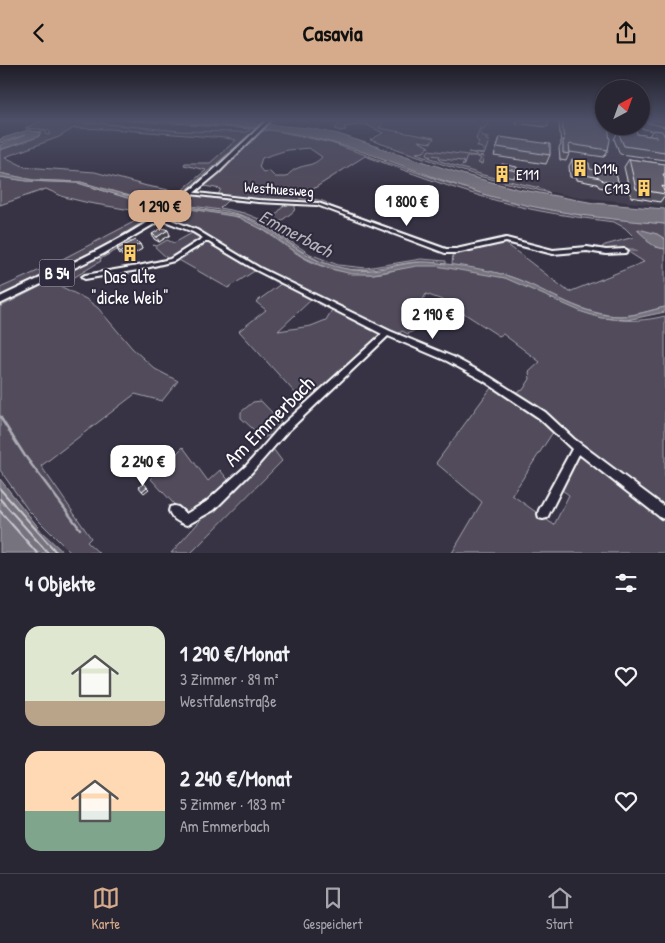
<!DOCTYPE html>
<html lang="de">
<head>
<meta charset="utf-8">
<style>
	body { margin:0; font-family:"Patrick Hand",sans-serif; background:#312e3c; color:#f1f3f6; height:100vh; display:flex; flex-direction:column; font-size:19px; white-space:nowrap }
	* { box-sizing:border-box; margin:0 }
	p { font-size:16px; color:#a5a5ac }
	.icon { flex:none; width:28px; height:28px; fill:none; stroke:currentColor; stroke-width:2; stroke-linecap:round; stroke-linejoin:round }
	.map { position:relative; height:488px; overflow:hidden }
	.panel { display:flex; flex-direction:column; background:#292634; flex:1 }
	.panel>* { flex:none }
	.needle { width:32px; rotate:41deg }
	.controls { position:absolute; left:595px; top:15px; display:grid; gap:10px }
	.controls a { display:grid; place-items:center; width:55px; height:55px; border-radius:50%; background:#292634; box-shadow:0 1px 4px #0004,0 0 0 1px #45434f; font-size:25px }
	.price { position:absolute; translate:-50% -42px; padding:0 11px; border-radius:10px; background:#fff; color:#222; font-size:16px; line-height:32px; filter:drop-shadow(0 1px 2px #0008) }
	.price::after { content:''; position:absolute; left:50%; top:30px; width:15px; height:11px; margin-left:-8px; background:inherit; clip-path:polygon(0 0,100% 0,50% 100%) }
	.price.on { background:#d6ab8b; color:#111 }
	ul { padding:0; list-style:none }
	li { display:flex; align-items:center; gap:15px; height:125px; padding:0 25px }
	li span { display:grid; place-items:center; flex:none; width:140px; height:100px; border-radius:15px; color:#555 }
	li>.icon { margin-inline-start:auto }
	span .icon { width:60px; height:60px; fill:#fffc; stroke-width:1 }
	li b { font-size:21px }
	h2 { display:flex; justify-content:space-between; align-items:center; height:60px; padding:0 25px; font-size:21px }
	header { display:flex; justify-content:space-between; align-items:center; height:65px; padding:0 25px; background:#d6ab8b; color:#111; font-size:22px; font-weight:700 }
	.tab-bar { display:flex; justify-content:space-around; align-items:center; height:70px; border-top:1px solid #45434f; background:#292634; font-size:14px; color:#a5a5ac }
	.tab-bar a { display:grid; justify-items:center; gap:2px }
	.tab-bar .on { color:#d6ab8b }
	.map>svg:first-child { display:block }
	.built { fill:#444051 }
	.green { fill:#514c5c; stroke:#a8a6ae; fill-rule:evenodd }
	.water { fill:#76737f; stroke:#adabb2 }
	.lines { fill:none; stroke-linecap:round; stroke-linejoin:round }
	.shore { stroke:#c8c7cc; stroke-width:2 }
	.stream-far1 { stroke:#adabb2; stroke-width:2 }
	.stream { stroke:#adabb2; stroke-width:2.5 }
	.street-casing { stroke:#fff; stroke-width:4 }
	.primary-casing { stroke:#fff; stroke-width:4 }
	.street { fill:#2f2a3d; fill-rule:evenodd }
	.primary { fill:#2f2a3d; fill-rule:evenodd }
	.wall { fill:#55525e; stroke:#fff }
	.shaded-wall { fill:#45424c; stroke:#fff }
	.building { fill:#635f6d; stroke:#fff }
	.labels { text-anchor:middle; dominant-baseline:central; stroke-width:4; stroke-linejoin:round; paint-order:stroke }
	.far-poi-label { font-size:15px; fill:#fff; stroke:#2f2a3d; text-anchor:start }
	.far-street-label { font-size:15px; fill:#fff; stroke:#2f2a3d }
	.shield { fill:#2f2a3d; stroke:#c1bfc5; stroke-width:1 }
	.shield-label { font-size:16px; font-weight:bold; fill:#fff }
	.poi-label { font-size:18px; fill:#fff; stroke:#2f2a3d }
	.water-label { font-size:19px; font-style:italic; fill:#b4b2b9; stroke:#2f2a3d }
	.near-street-label { font-size:21px; fill:#fff; stroke:#2f2a3d }
</style>
</head>
<body>
<header><svg class="icon" aria-label="back" viewBox="0 0 24 24"><path d="M15 5l-7 7 7 7"/></svg>Casavia<svg class="icon" aria-label="share" viewBox="0 0 24 24"><path d="M12 15V3M7 8l5-5 5 5M5 13v7h14v-7"/></svg></header>
<div class="map">
<svg width="665" height="488" viewBox="0 0 665 488">
	<rect width="100%" height="100%" fill="#373345"/>
	<filter id="ink" filterUnits="userSpaceOnUse"><feTurbulence type="fractalNoise" baseFrequency=".02" numOctaves="2"/><feDisplacementMap in="SourceGraphic" scale="10" xChannelSelector="R" yChannelSelector="G"/><feConvolveMatrix kernelMatrix="1 2 1 2 8 2 1 2 1" color-interpolation-filters="sRGB"/></filter>
	<g filter="url(#ink)">
		<path class="built" d="M 81,55 L 126,55 L 250,63 L 246,67 L 180,66 L 98,58 L 87,59 L 78,56 Z
			M 379,55 L 604,55 L 604,61 L 641,61 L 665,55 L 665,141 L 570,131 L 478,111 L 370,75 L 383,68 L 374,65 Z"/>
		<path class="green" d="M 44,55 L 81,55 L 79,56 L 88,59 L 98,58 L 180,66 L 246,67 L 251,64 L 190,60 L 194,59 L 257,63 L 172,138 L 120,129 L 81,117 L 33,115 L 0,108 L 0,85 L 38,72 L 38,67 L 34,67 L 46,66 L 47,70 L 51,69 L 48,65 L 25,63 ZM 74,63 L 110,64 L 225,73 L 236,75 L 210,98 L 185,98 L 184,100 L 206,105 L 180,127 L 147,121 L 95,107 L 25,102 L 5,92 L 59,72 Z
			M 325,55 L 386,55 L 379,63 L 434,73 L 431,78 L 418,76 L 429,82 L 427,83 L 424,87 L 416,88 L 483,110 L 540,123 L 550,128 L 478,111 L 370,75 L 383,68 L 365,59 L 344,62 L 346,65 L 340,66 L 335,64 L 340,56 Z
			M 483,55 L 493,55 L 480,67 L 483,71 L 490,72 L 487,72 L 486,75 L 489,76 L 484,90 L 468,87 L 483,89 L 484,84 L 477,81 L 479,77 L 476,74 Z
			M 265,63 L 331,78 L 442,116 L 513,137 L 580,150 L 665,159 L 665,174 L 657,169 L 638,165 L 656,182 L 665,184 L 665,242 C 651,245 634,251 620,251 C 584,250 552,229 519,215 C 498,206 474,204 452,200 L 453,188 L 504,177 L 569,227 L 644,197 L 627,186 L 638,186 L 633,184 L 604,185 L 602,182 L 605,180 L 634,172 L 625,163 L 614,157 C 575,152 536,147 498,136 C 453,124 409,107 365,91 L 299,133 C 309,135 318,133 327,138 L 325,140 L 218,130 L 221,124 L 204,121 L 261,67 L 268,65 ZM 309,83 L 322,92 C 310,105 300,96 286,112 L 275,112 L 269,106 L 263,107 L 259,102 L 262,93 L 287,85 Z
			M 429,85 L 484,92 L 482,99 L 478,98 L 481,94 L 476,91 L 467,91 L 464,100 L 462,101 L 464,97 L 462,96 L 441,94 L 439,93 L 440,91 L 428,90 L 427,88 Z
			M 0,112 L 27,116 L 78,118 L 131,134 L 169,140 L 155,149 L 89,138 L 64,132 L 46,124 L 0,140 Z
			M 194,130 L 264,137 L 296,138 L 294,146 L 271,164 L 310,189 L 338,200 L 366,203 L 421,194 L 446,196 L 446,199 C 436,198 426,197 416,197 C 384,200 362,211 329,200 C 301,190 280,168 254,155 C 233,145 205,143 183,140 ZM 227,136 L 284,139 L 284,140 L 269,158 L 244,148 L 220,143 Z
			M 180,142 C 203,145 230,147 250,157 C 276,171 299,196 328,203 C 341,207 360,209 373,209 C 389,208 405,201 421,200 C 443,199 467,205 489,209 C 555,222 589,270 665,251 L 665,445 L 514,328 L 523,325 L 530,314 L 529,307 L 540,297 L 503,269 L 499,271 L 445,236 L 426,229 L 418,244 L 432,249 L 431,251 L 433,253 L 431,256 L 408,269 L 402,266 L 396,271 L 261,203 L 196,164 L 167,153 L 166,152 Z
			M 147,150 L 151,152 L 102,182 L 0,231 L 0,223 L 49,201 Z
			M 194,167 L 203,173 L 168,194 L 153,180 L 157,181 L 167,175 L 174,178 Z
			M 208,175 L 256,205 L 228,223 L 177,194 Z
			M 130,176 L 132,177 L 100,194 L 101,196 L 60,221 L 86,234 L 98,243 L 132,283 L 155,304 L 178,316 L 162,336 L 135,329 L 41,401 L 91,473 L 87,477 L 99,488 L 71,488 L 28,445 L 0,405 L 0,242 Z
			M 282,218 L 313,233 L 278,266 L 311,261 L 326,255 L 333,243 L 378,266 L 381,273 L 307,341 L 239,266 L 266,245 L 256,237 Z
			M 487,315 L 555,364 L 512,430 L 554,460 L 569,430 L 562,425 L 578,392 L 585,392 L 665,452 L 665,488 L 452,488 L 482,437 L 436,398 L 491,323 Z
			M 261,336 L 283,359 L 271,370 L 263,373 L 241,353 L 241,347 L 253,337 Z
			M 271,381 L 282,396 L 191,488 L 171,488 L 200,456 L 198,454 L 208,448 Z
			M 183,382 L 208,416 L 220,405 L 231,418 L 204,444 L 184,450 L 151,414 Z"/>
		<path class="water" d="M 127,55 L 214,55 L 309,63 L 338,69 L 465,110 L 518,124 L 594,138 L 665,144 L 665,159 C 605,154 544,147 486,130 C 425,111 367,84 305,71 C 248,59 190,60 132,56 Z
			M 28,65 L 42,68 L 38,72 L 0,85 L 0,80 L 25,70 L 0,78 L 0,74 Z
			M 0,108 L 33,115 L 81,117 L 140,134 L 239,150 C 272,161 297,191 331,200 C 345,204 358,207 372,205 C 391,203 409,196 428,197 C 458,200 490,204 517,214 C 551,227 583,251 620,251 C 635,251 651,245 665,242 L 665,247 L 627,255 L 601,253 L 582,247 L 505,213 L 436,201 L 417,201 L 373,209 L 352,209 L 327,203 L 303,192 L 269,168 L 238,152 L 131,134 L 78,118 L 27,116 L 0,112 Z
			M 639,164 L 657,169 L 665,174 L 665,184 L 656,182 L 647,176 L 647,174 L 637,165 Z
			M 0,414 L 42,467 L 64,488 L 0,488 Z"/>
		<g class="lines">
			<path class="shore" d="M 0,424 L 57,488
				M 0,434 L 48,488
				M 0,446 L 37,488"/>
			<path class="stream-far1" d="M 0,351 L 3,356"/>
			<path class="stream" d="M 2,355 L 25,391 L 80,464"/>
			<g class="street-casing">
				<path id="street" d="M 188,127 L 258,135 L 318,138 L 446,184 L 456,184 L 506,173 L 553,185 L 587,182 L 606,185 L 625,184 L 628,186 L 625,188 L 606,189 L 587,186 L 553,189 L 506,177 L 456,188 L 445,188 L 317,140 L 258,137 L 190,129 L 188,128 Z
					M 159,150 L 197,165 L 260,203 L 390,266 L 453,292 L 490,312 L 545,347 L 574,374 L 665,442 L 665,454 L 661,453 L 579,389 L 547,453 L 543,454 L 539,453 L 538,449 L 539,445 L 572,384 L 539,353 L 484,316 L 447,296 L 388,271 L 286,368 L 252,407 L 214,445 L 187,460 C 179,458 172,454 169,446 L 170,442 L 174,441 L 178,442 L 186,449 L 206,437 L 246,401 L 280,362 L 382,269 L 256,205 L 207,176 L 174,196 L 138,205 L 85,214 L 83,213 L 82,212 L 85,210 L 138,201 L 170,194 L 203,173 L 193,167 L 157,153 L 157,151 Z"/>
			</g>
			<g class="primary-casing">
				<path id="primary" d="M 267,55 L 271,55 L 218,108 L 161,155 L 103,189 L 0,239 L 0,232 C 52,207 107,184 155,152 C 196,124 231,89 267,55 Z"/>
			</g>
			<use href="#street" class="street"/>
			<use href="#primary" class="primary"/>
		</g>
		<path class="wall" d="M 516,55 L 550,55 L 547,62 L 515,58 Z
			M 560,55 L 598,55 L 608,85 L 604,92 L 570,87 L 566,96 L 560,95 L 559,83 L 561,80 L 559,58 Z
			M 641,55 L 665,55 L 665,70 L 664,70 L 665,72 L 665,95 L 620,89 L 614,74 L 617,69 L 616,67 L 619,61 L 626,61 L 637,69 L 649,71 L 652,66 L 634,61 L 641,61 Z
			M 500,72 L 550,90 L 546,99 L 494,91 Z
			M 629,94 L 665,99 L 665,130 L 660,137 L 631,132 L 624,102 Z
			M 572,95 L 590,104 L 619,119 L 615,125 L 599,122 L 597,119 L 577,115 L 577,113 L 570,112 L 569,101 Z
			M 502,99 L 517,106 L 514,113 L 499,110 Z
			M 152,169 L 170,170 L 159,177 L 154,174 Z
			M 140,179 L 142,184 L 130,191 L 124,192 L 120,189 L 117,184 Z"/>
		<path class="shaded-wall" d="M 168,165 L 170,170 L 159,177 L 157,172 Z
			M 140,179 L 142,184 L 130,191 L 124,192 L 121,187 Z
			M 147,422 L 149,424 L 144,428 L 142,426 Z"/>
		<path class="building" d="M 562,55 L 598,55 L 599,57 L 604,58 L 604,61 L 608,61 L 610,75 L 608,85 L 569,79 L 570,89 L 563,88 L 563,75 L 564,76 Z
			M 641,55 L 665,55 L 665,62 L 641,56 Z
			M 620,61 L 635,62 L 637,69 L 657,72 L 653,65 L 662,66 L 665,72 L 665,87 L 624,81 L 618,67 L 622,67 Z
			M 500,72 L 550,79 L 550,90 L 497,82 Z
			M 629,94 L 665,99 L 665,109 L 663,109 L 665,114 L 665,122 L 662,121 L 665,129 L 636,124 Z
			M 572,95 L 589,98 L 590,104 L 616,109 L 619,119 L 603,116 L 600,113 L 580,109 L 580,108 L 573,106 Z
			M 502,99 L 517,102 L 517,106 L 501,103 Z
			M 162,163 L 168,165 L 157,172 L 152,169 Z
			M 136,175 L 140,179 L 127,185 L 121,187 L 117,184 Z
			M 144,418 L 147,422 L 142,426 L 139,422 Z"/>
	</g>
	<linearGradient id="sky" x2="0" y2="1"><stop stop-color="#1e1c26"/><stop offset="0.45" stop-color="#4d5068"/><stop offset="1" stop-color="#4d5068" stop-opacity="0"/></linearGradient>
	<rect width="665" height="123" fill="url(#sky)"/>
	<defs>
		<g id="building-bare" transform="scale(1.35)"><path d="M-4-6H4V6H1V3H-1V6H-4ZM-2.5-4.3h1.7v1.8h-1.7ZM.8-4.3h1.7v1.8H.8ZM-2.5-1h1.7V.8h-1.7ZM.8-1h1.7V.8H.8Z" fill="#ffd166" stroke="#2f2a3d" stroke-width="2.5" paint-order="stroke"/></g>
	</defs>
	<g fill-rule="evenodd">
		<use href="#building-bare" x="580" y="103"/>
		<use href="#building-bare" x="502" y="109"/>
		<use href="#building-bare" x="644" y="123"/>
		<use href="#building-bare" x="130" y="188"/>
	</g>
	<g class="labels">
		<g class="far-poi-label">
			<text x="594" y="103">D114</text>
			<text x="516" y="109">E111</text>
			<text x="630" y="123" text-anchor="end">C113</text>
		</g>
		<g class="far-street-label">
			<text transform="translate(279 124) rotate(4)">Westhuesweg</text>
		</g>
		<rect class="shield" x="39.5" y="194.5" width="35" height="27" rx="4"/>
		<g class="shield-label">
			<text x="57" y="208">B 54</text>
		</g>
		<g class="poi-label">
			<text x="130" y="211">Das alte<tspan x="130" dy="21">"dicke Weib"</tspan></text>
		</g>
		<g class="water-label">
			<text transform="translate(296 168) rotate(28)">Emmerbach</text>
		</g>
		<g class="near-street-label">
			<text transform="translate(269 356) rotate(-45)">Am Emmerbach</text>
		</g>
	</g>
</svg>
<div class="controls">
<a><svg class="needle" viewBox="-14 -14 28 28"><path d="M0-13l5 13h-10z" fill="#e53935"/><path d="M0 13l5-13h-10z" fill="#a5a5ac"/></svg></a>
</div>
<b class="price" style="left:407px;top:162px">1 800 €</b>
<b class="price on" style="left:160px;top:167px">1 290 €</b>
<b class="price" style="left:433px;top:275px">2 190 €</b>
<b class="price" style="left:143px;top:422px">2 240 €</b>
</div>
<section class="panel">
<h2>4 Objekte<svg class="icon" aria-label="filters" viewBox="0 0 24 24"><path d="M4 7h16M4 17h16"/><circle cx="9" cy="7" r="2"/><circle cx="15" cy="17" r="2"/></svg></h2>
<ul>
<li><span style="background:linear-gradient(#dfe7d0 75%,#b9a48a 0)"><svg class="icon" aria-label="home" viewBox="0 0 24 24"><path d="M3 11l9-7 9 7M6 9v11h12V9"/></svg></span><div><b>1 290 €/Monat</b><p>3 Zimmer · 89 m²</p><p>Westfalenstraße</p></div><svg class="icon" aria-label="heart" viewBox="0 0 24 24"><path d="M12 20l-8-8c-3-5 5-10 8-4 3-6 11-1 8 4z"/></svg></li>
<li><span style="background:linear-gradient(#ffd9b3 60%,#7fa58c 0)"><svg class="icon" aria-label="home" viewBox="0 0 24 24"><path d="M3 11l9-7 9 7M6 9v11h12V9"/></svg></span><div><b>2 240 €/Monat</b><p>5 Zimmer · 183 m²</p><p>Am Emmerbach</p></div><svg class="icon" aria-label="heart" viewBox="0 0 24 24"><path d="M12 20l-8-8c-3-5 5-10 8-4 3-6 11-1 8 4z"/></svg></li>
</ul>
</section>
<nav class="tab-bar">
<a class="on"><svg class="icon" aria-label="map" viewBox="0 0 24 24"><path d="M3 6l6-2 6 2 6-2v14l-6 2-6-2-6 2zM9 4v14M15 6v14"/></svg>Karte</a>
<a><svg class="icon" aria-label="saved" viewBox="0 0 24 24"><path d="M7 4h10v16l-5-4-5 4z"/></svg>Gespeichert</a>
<a><svg class="icon" aria-label="home" viewBox="0 0 24 24"><path d="M3 11l9-7 9 7M6 9v11h12V9"/></svg>Start</a>
</nav>
</body>
</html>
